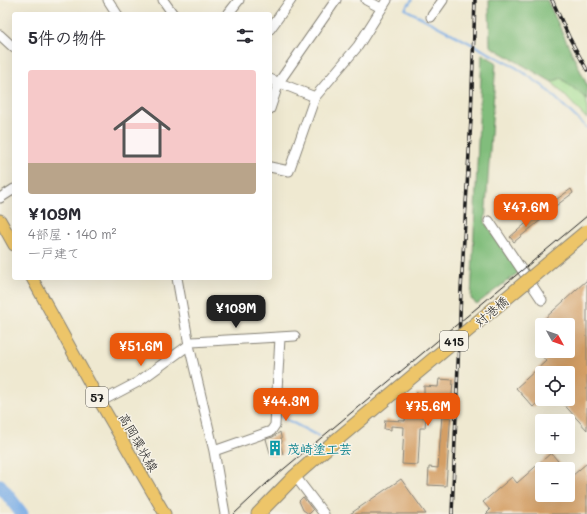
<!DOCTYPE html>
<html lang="ja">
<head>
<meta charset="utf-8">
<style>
	body { margin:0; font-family:Mali,"Klee One",sans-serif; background:#f2f2f3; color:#2b2b33; height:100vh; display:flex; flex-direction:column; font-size:15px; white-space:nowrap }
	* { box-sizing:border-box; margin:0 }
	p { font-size:13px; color:#7c7c81 }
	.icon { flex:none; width:22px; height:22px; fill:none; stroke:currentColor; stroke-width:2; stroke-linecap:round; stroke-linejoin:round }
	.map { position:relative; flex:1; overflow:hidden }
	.sheet { position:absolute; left:12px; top:12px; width:260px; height:268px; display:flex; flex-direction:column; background:#fff; border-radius:4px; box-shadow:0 4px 16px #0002 }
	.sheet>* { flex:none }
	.needle { width:26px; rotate:130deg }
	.tools { position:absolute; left:535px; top:318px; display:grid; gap:8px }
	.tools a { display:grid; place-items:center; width:40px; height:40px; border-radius:4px; background:#fff; box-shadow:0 4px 16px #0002; font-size:20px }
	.price { position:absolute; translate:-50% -34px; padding:0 9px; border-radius:8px; background:#ea580c; color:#fff; font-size:13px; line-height:26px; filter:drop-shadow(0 1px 2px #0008) }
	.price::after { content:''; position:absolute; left:50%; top:24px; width:12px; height:9px; margin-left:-6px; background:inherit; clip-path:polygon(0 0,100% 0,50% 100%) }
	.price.active { background:#222; color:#fff }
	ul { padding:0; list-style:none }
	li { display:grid; align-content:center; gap:8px; height:212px; padding:0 16px }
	li span { display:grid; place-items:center; height:124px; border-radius:4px; color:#555 }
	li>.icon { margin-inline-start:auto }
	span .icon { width:72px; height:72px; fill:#fffc; stroke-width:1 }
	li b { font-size:17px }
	h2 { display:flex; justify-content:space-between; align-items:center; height:48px; padding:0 16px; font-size:17px }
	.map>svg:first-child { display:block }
	.green { fill:#a2de91; stroke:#5f7d56 }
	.forest { fill:#81bd7b; stroke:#4e6c4c }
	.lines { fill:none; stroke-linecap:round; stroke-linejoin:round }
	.stream { stroke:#7aade6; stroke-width:2 }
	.river { stroke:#7aade6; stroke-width:13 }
	.building { fill:#d49f65 }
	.minor-casing { stroke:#868276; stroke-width:11 }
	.major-casing { stroke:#868276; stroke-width:13 }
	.highway-casing { stroke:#868276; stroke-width:15 }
	.minor { stroke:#fff; stroke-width:9 }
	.major { stroke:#edc569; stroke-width:11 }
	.highway { stroke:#edc569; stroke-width:13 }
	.tram { stroke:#1c1c1c; stroke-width:1 }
	.rail-casing { stroke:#1c1c1c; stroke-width:3.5 }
	.rail { stroke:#f7f3e8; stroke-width:2; stroke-dasharray:6; stroke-linecap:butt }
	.highway-bridge-casing { stroke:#868276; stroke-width:15; stroke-linecap:butt }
	.highway-bridge { stroke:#edc569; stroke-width:13 }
	.labels { text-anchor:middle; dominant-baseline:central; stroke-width:3; stroke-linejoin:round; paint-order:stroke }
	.shield { fill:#f7f3e8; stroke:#5e5c59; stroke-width:1 }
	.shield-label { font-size:12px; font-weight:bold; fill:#1c1c1c }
	.street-label { font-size:13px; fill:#1c1c1c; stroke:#f7f3e8 }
	.culture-label { font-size:13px; font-weight:bold; fill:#0d838f; stroke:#f7f3e8; text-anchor:start }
</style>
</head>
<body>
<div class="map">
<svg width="587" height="514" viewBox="0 0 587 514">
	<rect width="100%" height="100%" fill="#f7f3e8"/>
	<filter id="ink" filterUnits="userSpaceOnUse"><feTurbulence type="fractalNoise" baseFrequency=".025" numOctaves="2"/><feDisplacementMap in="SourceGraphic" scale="8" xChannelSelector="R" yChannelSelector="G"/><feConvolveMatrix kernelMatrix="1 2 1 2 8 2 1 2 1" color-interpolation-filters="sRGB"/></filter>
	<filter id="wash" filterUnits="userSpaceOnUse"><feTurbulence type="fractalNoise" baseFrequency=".012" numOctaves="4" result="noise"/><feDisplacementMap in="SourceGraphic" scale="16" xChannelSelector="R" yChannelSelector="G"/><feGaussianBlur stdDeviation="0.9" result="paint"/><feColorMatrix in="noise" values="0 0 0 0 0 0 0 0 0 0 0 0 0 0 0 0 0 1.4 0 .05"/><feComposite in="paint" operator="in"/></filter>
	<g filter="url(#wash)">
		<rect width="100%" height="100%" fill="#efe9d1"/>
		<path class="green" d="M 561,78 L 587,99 L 587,119 L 552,82 Z"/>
		<path class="forest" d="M 489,0 L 547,0 L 587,85 L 587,99 L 561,78 L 552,82 L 490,46 Z
			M 482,54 L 496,62 L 485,222 L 519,272 L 477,304 L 471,299 Z"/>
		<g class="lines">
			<path class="stream" d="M 412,0 L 405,9 L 517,68 L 544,87 L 587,128
				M 280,416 L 318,436"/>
			<path class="river" d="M 0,485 L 22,514"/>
		</g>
		<g id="blocks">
			<path class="building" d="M 571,189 L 573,193 L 553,208 L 550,204 Z
				M 538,213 L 542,219 L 514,242 L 510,237 Z
				M 587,280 L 587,430 L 559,399 L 568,399 L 568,373 L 542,373 L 542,399 L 533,407 L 516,388 L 546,361 L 538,351 L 568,351 L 568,325 L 546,325 L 542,321 Z
				M 439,379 L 453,380 L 446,486 L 428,485 L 429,467 L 438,468 L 442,415 L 426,414 L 425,428 L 420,428 L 418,465 L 402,464 L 404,427 L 391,426 L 391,430 L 384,429 L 385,420 L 405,421 L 406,411 L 411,410 L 411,399 L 416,399 L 416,393 L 424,394 L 424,386 L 438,387 Z
				M 280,432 L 282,442 L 280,443 L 283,454 L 271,456 L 266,439 L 273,437 Z
				M 551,453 L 565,469 L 542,469 L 542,495 L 568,495 L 568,472 L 572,476 L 587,463 L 587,514 L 486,514 L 490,510 L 483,502 L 512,477 L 517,483 Z
				M 401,479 L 426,514 L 350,514 Z
				M 303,497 L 313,510 L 309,514 L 303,510 L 299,501 Z"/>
		</g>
	</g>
	<g filter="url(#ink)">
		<use href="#blocks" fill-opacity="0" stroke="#868276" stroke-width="1"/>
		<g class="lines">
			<g class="minor-casing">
				<path id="minor" d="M 108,0 L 117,14
					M 163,0 L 173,14
					M 366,0 L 381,8
					M 228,14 L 239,0
					M 431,17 L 443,0
					M 270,29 L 291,0
					M 0,35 L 14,48
					M 270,79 L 315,97
					M 270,109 L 279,82 L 336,0
					M 270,167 L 289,171 L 315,97 L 358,46 L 387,0
					M 0,198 L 14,189
					M 489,221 L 542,300
					M 177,278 L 189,345 L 214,451 L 225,514
					M 100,402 L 138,382 L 189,345 L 192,342 L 295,336
					M 214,451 L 271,431 L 275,425 L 280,338
					M 295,476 L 324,514"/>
			</g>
			<g class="major-casing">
				<path id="major" d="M 0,220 L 14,245
					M 32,278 L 100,402 L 165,514"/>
			</g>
			<g class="highway-casing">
				<path id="highway" d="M 258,514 L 295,476 L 322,452"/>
			</g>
			<use href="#minor" class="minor"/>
			<use href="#major" class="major"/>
			<use href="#highway" class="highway"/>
			<path class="tram" d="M 234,514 L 267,483 L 587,216"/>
			<g class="rail-casing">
				<path id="rail" d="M 552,0 L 569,37 L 587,70
					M 452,514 L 461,290 L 471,119 L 475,0"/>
			</g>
			<use href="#rail" class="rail"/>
			<g class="highway-bridge-casing">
				<path id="highway-bridge" d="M 322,452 L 587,231"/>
			</g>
			<use href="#highway-bridge" class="highway-bridge"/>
		</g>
	</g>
	<defs>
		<g id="building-bare" transform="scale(1.2)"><path d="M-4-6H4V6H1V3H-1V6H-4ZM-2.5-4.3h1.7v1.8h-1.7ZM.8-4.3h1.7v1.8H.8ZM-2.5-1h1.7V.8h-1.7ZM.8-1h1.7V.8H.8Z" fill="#0f9aa8" stroke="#f7f3e8" stroke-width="2.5" paint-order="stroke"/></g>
	</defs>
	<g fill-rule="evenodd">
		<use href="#building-bare" x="275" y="448"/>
	</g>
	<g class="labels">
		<g class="shield">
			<rect x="440" y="331" width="28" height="20" rx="3"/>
			<rect x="86" y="387" width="22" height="20" rx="3"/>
		</g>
		<g class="shield-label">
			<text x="454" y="341">415</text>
			<text x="97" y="397">57</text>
		</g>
		<g class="street-label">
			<text transform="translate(491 311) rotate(-40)">対港橋</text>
			<text transform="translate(139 442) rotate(60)">高岡環状線</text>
		</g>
		<g class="culture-label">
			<text x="287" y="448">茂崎塗工芸</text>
		</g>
	</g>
</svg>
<div class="tools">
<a><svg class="needle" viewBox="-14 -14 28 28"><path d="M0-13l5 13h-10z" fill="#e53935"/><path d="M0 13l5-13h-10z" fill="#7c7c81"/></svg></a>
<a><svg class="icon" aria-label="locate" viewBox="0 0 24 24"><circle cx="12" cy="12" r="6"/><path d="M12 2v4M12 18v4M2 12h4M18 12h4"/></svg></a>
<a>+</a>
<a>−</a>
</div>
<b class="price" style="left:526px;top:228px">¥47.6M</b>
<b class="price active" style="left:236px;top:329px">¥109M</b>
<b class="price" style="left:141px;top:367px">¥51.6M</b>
<b class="price" style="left:286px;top:422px">¥44.3M</b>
<b class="price" style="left:428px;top:427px">¥75.6M</b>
<section class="sheet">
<h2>5件の物件<svg class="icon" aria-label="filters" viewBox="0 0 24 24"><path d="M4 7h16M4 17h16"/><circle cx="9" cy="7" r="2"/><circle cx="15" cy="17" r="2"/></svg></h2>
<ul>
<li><span style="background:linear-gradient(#f6c9c9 75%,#b9a48a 0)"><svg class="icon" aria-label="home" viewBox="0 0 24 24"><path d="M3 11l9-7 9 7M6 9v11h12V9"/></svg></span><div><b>¥109M</b><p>4部屋 · 140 m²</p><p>一戸建て</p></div></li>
</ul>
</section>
</div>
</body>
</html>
